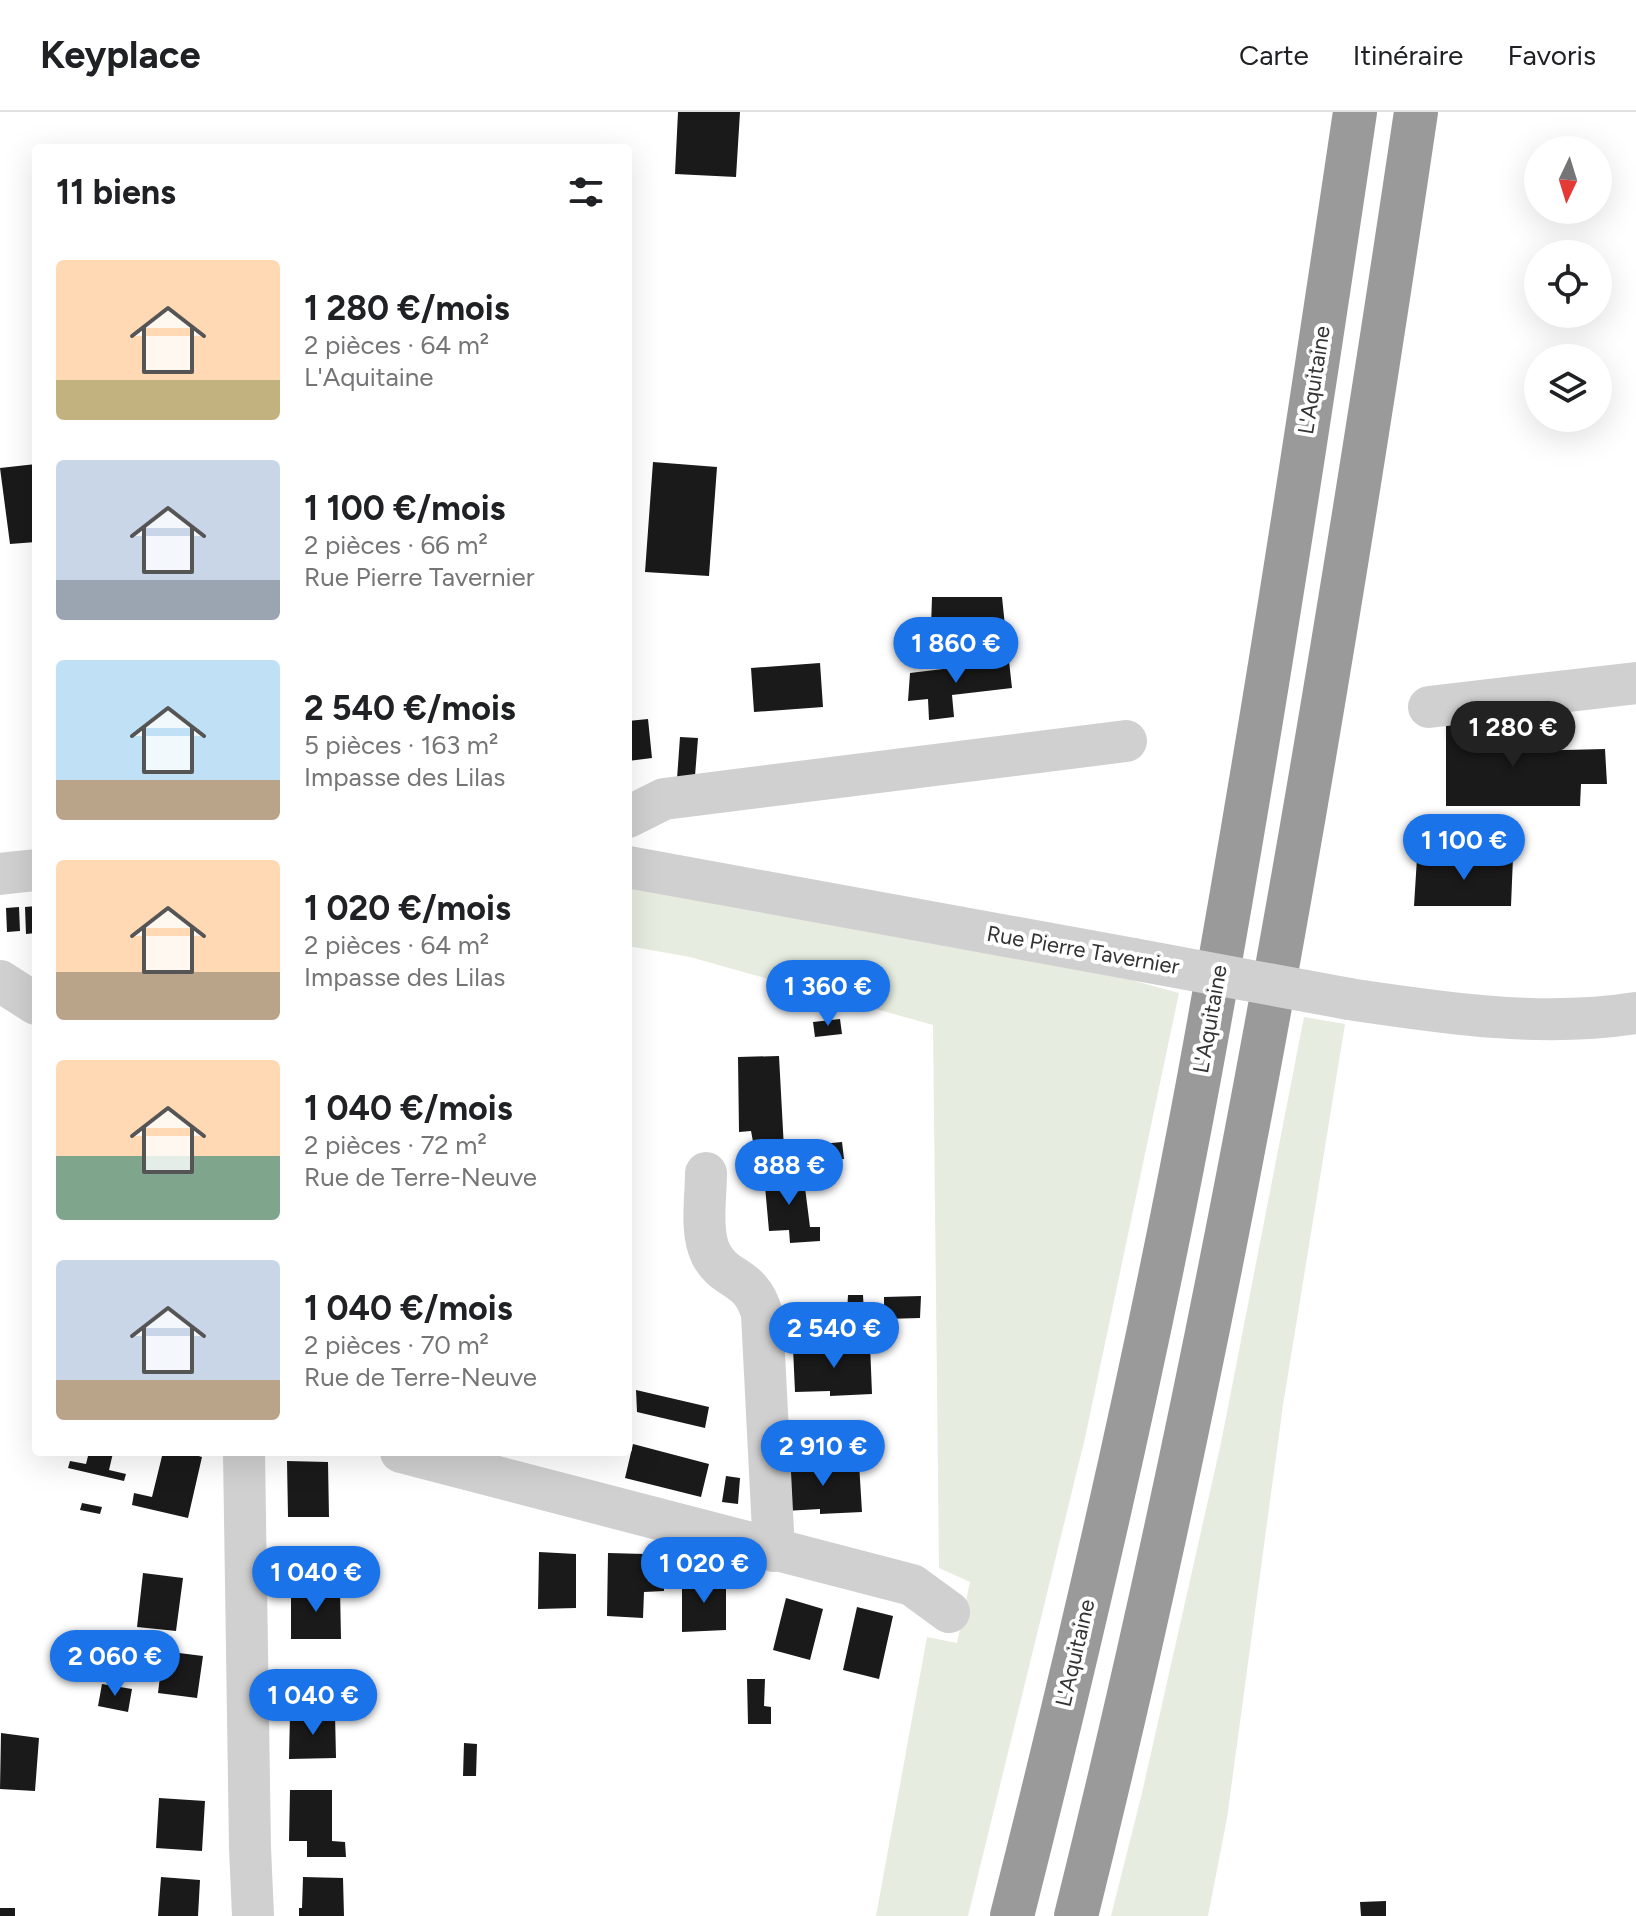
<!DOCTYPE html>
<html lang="fr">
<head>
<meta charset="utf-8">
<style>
	body { margin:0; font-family:Figtree,sans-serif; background:#f2f2f2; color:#202124; height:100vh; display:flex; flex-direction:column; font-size:30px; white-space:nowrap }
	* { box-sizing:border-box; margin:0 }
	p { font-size:26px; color:#757577 }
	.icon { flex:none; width:44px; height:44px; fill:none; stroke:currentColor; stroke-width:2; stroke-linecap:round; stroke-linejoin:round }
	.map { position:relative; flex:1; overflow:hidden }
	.sheet { position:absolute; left:32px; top:32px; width:600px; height:1312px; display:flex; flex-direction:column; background:#fff; border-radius:8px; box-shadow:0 8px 32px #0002 }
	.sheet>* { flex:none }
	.needle { width:52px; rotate:184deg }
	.fabs { position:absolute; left:1524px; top:24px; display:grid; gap:16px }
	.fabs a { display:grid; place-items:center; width:88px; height:88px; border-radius:50%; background:#fff; box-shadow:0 8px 32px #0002; font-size:40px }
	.price { position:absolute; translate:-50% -68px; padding:0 18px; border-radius:28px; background:#1a73e8; color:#fff; font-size:26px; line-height:52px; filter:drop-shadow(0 2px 4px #0008) }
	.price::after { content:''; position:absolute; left:50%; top:48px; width:24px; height:18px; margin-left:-12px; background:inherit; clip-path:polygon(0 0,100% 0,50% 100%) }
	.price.selected { background:#222; color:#fff }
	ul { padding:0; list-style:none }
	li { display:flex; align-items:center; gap:24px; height:200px; padding:0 24px }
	li span { display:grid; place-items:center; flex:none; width:224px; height:160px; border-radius:8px; color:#555 }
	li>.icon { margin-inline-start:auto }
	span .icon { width:96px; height:96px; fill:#fffc; stroke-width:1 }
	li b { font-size:34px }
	h2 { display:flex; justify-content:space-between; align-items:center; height:96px; padding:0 24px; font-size:34px }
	header { display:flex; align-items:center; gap:48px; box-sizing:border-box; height:112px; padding:0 40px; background:#fff; border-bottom:2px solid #e0e0e0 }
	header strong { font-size:38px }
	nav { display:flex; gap:44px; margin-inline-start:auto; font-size:28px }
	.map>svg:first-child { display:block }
	.green { fill:#e6ecdf }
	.building { fill:#1a1a1a }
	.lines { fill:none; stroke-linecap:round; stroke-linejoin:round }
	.minor { stroke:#d0d0d0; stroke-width:42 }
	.highway { stroke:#9a9a9a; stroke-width:44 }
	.minor-bridge { stroke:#d0d0d0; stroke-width:42 }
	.labels { text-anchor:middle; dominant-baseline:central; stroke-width:8; stroke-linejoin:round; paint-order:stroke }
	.street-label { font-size:22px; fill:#333; stroke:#fff }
</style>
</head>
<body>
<header>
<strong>Keyplace</strong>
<nav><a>Carte</a><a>Itinéraire</a><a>Favoris</a></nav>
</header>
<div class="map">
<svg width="1636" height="1804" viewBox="0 0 1636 1804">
	<rect width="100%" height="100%" fill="#fff"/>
	<path class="green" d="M 628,772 L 1131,868 L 1179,881 L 1085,1326 L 968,1804 L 876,1804 L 927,1525 L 957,1531 L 970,1470 L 939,1456 L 933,913 L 690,845 L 628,834 Z
		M 1304,905 L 1345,912 L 1283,1293 L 1227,1706 L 1208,1804 L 1111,1804 L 1142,1681 L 1221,1331 Z"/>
	<path class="building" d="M 678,0 L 740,0 L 736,65 L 675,62 Z
		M 653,350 L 717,355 L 709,464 L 645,460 Z
		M 36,352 L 36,430 L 10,432 L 0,356 Z
		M 932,485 L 1002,485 L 1005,514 L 931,515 Z
		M 1009,549 L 1012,576 L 952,583 L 954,605 L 929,608 L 928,587 L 908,589 L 910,561 Z
		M 820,551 L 823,595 L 754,600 L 751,556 Z
		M 1486,594 L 1488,610 L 1483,610 L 1487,640 L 1605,637 L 1607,672 L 1581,672 L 1580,694 L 1446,694 L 1446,599 Z
		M 648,607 L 652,646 L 628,649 L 628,609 Z
		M 680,625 L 698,626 L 695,664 L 677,667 Z
		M 1513,745 L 1511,794 L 1414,794 L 1417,746 Z
		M 36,794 L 36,821 L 26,822 L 25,795 Z
		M 19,795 L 20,819 L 7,820 L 6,796 Z
		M 840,907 L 842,922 L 815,925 L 813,910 Z
		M 779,944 L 784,1037 L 755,1040 L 751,1019 L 739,1020 L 738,945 Z
		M 842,1030 L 844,1047 L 812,1049 L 811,1033 Z
		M 803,1060 L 810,1115 L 820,1115 L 820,1129 L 790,1131 L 789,1118 L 769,1119 L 764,1063 Z
		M 848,1183 L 863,1183 L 864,1201 L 847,1201 Z
		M 921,1184 L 920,1206 L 884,1207 L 884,1185 Z
		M 870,1232 L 872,1282 L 830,1284 L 830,1279 L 795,1280 L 793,1236 Z
		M 636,1278 L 709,1295 L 705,1316 L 637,1300 Z
		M 633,1332 L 709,1352 L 701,1385 L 625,1366 Z
		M 89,1340 L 113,1341 L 109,1358 L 126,1362 L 124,1369 L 68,1356 L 70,1349 L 86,1352 Z
		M 163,1340 L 186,1340 L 202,1345 L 188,1406 L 132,1393 L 134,1381 L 152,1385 Z
		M 287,1349 L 328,1350 L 329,1405 L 288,1405 Z
		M 859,1351 L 862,1400 L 820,1402 L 820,1397 L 785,1399 L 783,1355 Z
		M 726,1364 L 740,1366 L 738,1392 L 722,1390 Z
		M 82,1391 L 102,1395 L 100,1402 L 80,1398 Z
		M 539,1440 L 576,1442 L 576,1496 L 538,1497 Z
		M 608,1441 L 645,1442 L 645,1461 L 664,1461 L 664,1479 L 644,1480 L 643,1506 L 607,1504 Z
		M 143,1461 L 183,1466 L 176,1519 L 137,1515 Z
		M 682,1467 L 726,1467 L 726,1518 L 682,1520 Z
		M 340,1477 L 341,1527 L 291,1527 L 291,1478 Z
		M 786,1486 L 823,1497 L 810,1548 L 773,1538 Z
		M 857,1495 L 893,1504 L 879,1567 L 843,1558 Z
		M 163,1539 L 203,1544 L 197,1586 L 158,1581 Z
		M 747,1567 L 765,1567 L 764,1594 L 771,1595 L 771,1612 L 748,1612 Z
		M 102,1572 L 132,1577 L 128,1600 L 98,1594 Z
		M 335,1602 L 336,1646 L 289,1647 L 290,1603 Z
		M 1,1621 L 39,1626 L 35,1679 L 0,1677 Z
		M 464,1631 L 477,1632 L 476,1664 L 463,1664 Z
		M 290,1678 L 332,1678 L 332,1729 L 345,1730 L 346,1745 L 307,1745 L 307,1729 L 289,1729 Z
		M 159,1686 L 205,1689 L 202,1739 L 156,1736 Z
		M 161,1765 L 200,1768 L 198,1804 L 158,1804 Z
		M 303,1765 L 343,1766 L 344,1804 L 299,1804 L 299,1796 L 302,1796 Z
		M 1386,1789 L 1386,1804 L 1361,1804 L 1360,1790 Z
		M 0,1796 L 15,1796 L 15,1804 L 0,1804 Z"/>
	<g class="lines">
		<path class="minor" d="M 1429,595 L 1636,571
			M 628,705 L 664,687 L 1126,629
			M 628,755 L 1133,847
			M 0,762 L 36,758
			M 0,869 L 36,892
			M 1349,887 C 1444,901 1540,916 1636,901
			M 706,1061 C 706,1085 700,1120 711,1142 C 725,1170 751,1162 762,1202 L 774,1439
			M 244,1340 L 250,1736 L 253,1804
			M 401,1340 L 912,1473 L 949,1500"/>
		<path class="highway" d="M 1012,1804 C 1082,1527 1147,1247 1199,966 C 1258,645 1307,323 1355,0
			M 1076,1804 C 1224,1210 1326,606 1416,0"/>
		<path class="minor-bridge" d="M 1133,847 L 1349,887"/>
	</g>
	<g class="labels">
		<g class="street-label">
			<text transform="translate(1314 268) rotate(-81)">L'Aquitaine</text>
			<text transform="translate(1083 838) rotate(10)">Rue Pierre Tavernier</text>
			<text transform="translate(1210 907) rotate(-80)">L'Aquitaine</text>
			<text transform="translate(1075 1541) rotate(-77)">L'Aquitaine</text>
		</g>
	</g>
</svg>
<div class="fabs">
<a><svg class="needle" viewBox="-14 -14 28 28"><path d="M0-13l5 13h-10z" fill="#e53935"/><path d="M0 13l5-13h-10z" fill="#757577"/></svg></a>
<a><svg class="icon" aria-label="locate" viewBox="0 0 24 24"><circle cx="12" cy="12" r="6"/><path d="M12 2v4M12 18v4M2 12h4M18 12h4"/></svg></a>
<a><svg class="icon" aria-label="layers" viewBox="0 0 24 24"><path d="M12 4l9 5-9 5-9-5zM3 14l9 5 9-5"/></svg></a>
</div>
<b class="price" style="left:956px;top:573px">1 860 €</b>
<b class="price selected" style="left:1513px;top:657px">1 280 €</b>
<b class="price" style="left:1464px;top:770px">1 100 €</b>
<b class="price" style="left:828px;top:916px">1 360 €</b>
<b class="price" style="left:789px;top:1095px">888 €</b>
<b class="price" style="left:834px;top:1258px">2 540 €</b>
<b class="price" style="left:823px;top:1376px">2 910 €</b>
<b class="price" style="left:704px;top:1493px">1 020 €</b>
<b class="price" style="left:316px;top:1502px">1 040 €</b>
<b class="price" style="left:115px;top:1586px">2 060 €</b>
<b class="price" style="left:313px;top:1625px">1 040 €</b>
<section class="sheet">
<h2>11 biens<svg class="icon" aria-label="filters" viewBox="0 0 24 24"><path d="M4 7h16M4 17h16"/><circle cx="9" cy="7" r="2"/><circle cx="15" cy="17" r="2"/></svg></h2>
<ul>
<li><span style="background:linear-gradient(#ffd9b3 75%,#c2b280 0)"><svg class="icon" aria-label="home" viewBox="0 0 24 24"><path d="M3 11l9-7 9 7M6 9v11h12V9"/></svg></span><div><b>1 280 €/mois</b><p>2 pièces · 64 m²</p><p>L'Aquitaine</p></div></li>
<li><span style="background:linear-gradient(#c9d6e8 75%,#9aa5b1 0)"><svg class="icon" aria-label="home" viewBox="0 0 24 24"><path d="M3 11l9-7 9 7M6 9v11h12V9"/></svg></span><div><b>1 100 €/mois</b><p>2 pièces · 66 m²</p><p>Rue Pierre Tavernier</p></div></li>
<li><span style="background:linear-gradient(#bfe0f5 75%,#b9a48a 0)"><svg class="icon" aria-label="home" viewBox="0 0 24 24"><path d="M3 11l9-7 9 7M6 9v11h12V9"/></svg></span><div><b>2 540 €/mois</b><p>5 pièces · 163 m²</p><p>Impasse des Lilas</p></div></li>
<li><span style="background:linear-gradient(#ffd9b3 70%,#b9a48a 0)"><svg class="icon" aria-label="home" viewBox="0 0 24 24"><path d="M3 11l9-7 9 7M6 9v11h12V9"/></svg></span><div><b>1 020 €/mois</b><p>2 pièces · 64 m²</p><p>Impasse des Lilas</p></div></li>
<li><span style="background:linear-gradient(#ffd9b3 60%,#7fa58c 0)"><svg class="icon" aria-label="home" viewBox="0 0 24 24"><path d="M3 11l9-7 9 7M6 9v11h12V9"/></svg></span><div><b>1 040 €/mois</b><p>2 pièces · 72 m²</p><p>Rue de Terre-Neuve</p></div></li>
<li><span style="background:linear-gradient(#c9d6e8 75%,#b9a48a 0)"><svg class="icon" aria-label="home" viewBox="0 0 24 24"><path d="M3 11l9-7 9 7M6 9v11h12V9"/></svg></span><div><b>1 040 €/mois</b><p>2 pièces · 70 m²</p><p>Rue de Terre-Neuve</p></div></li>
</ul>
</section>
</div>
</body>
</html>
